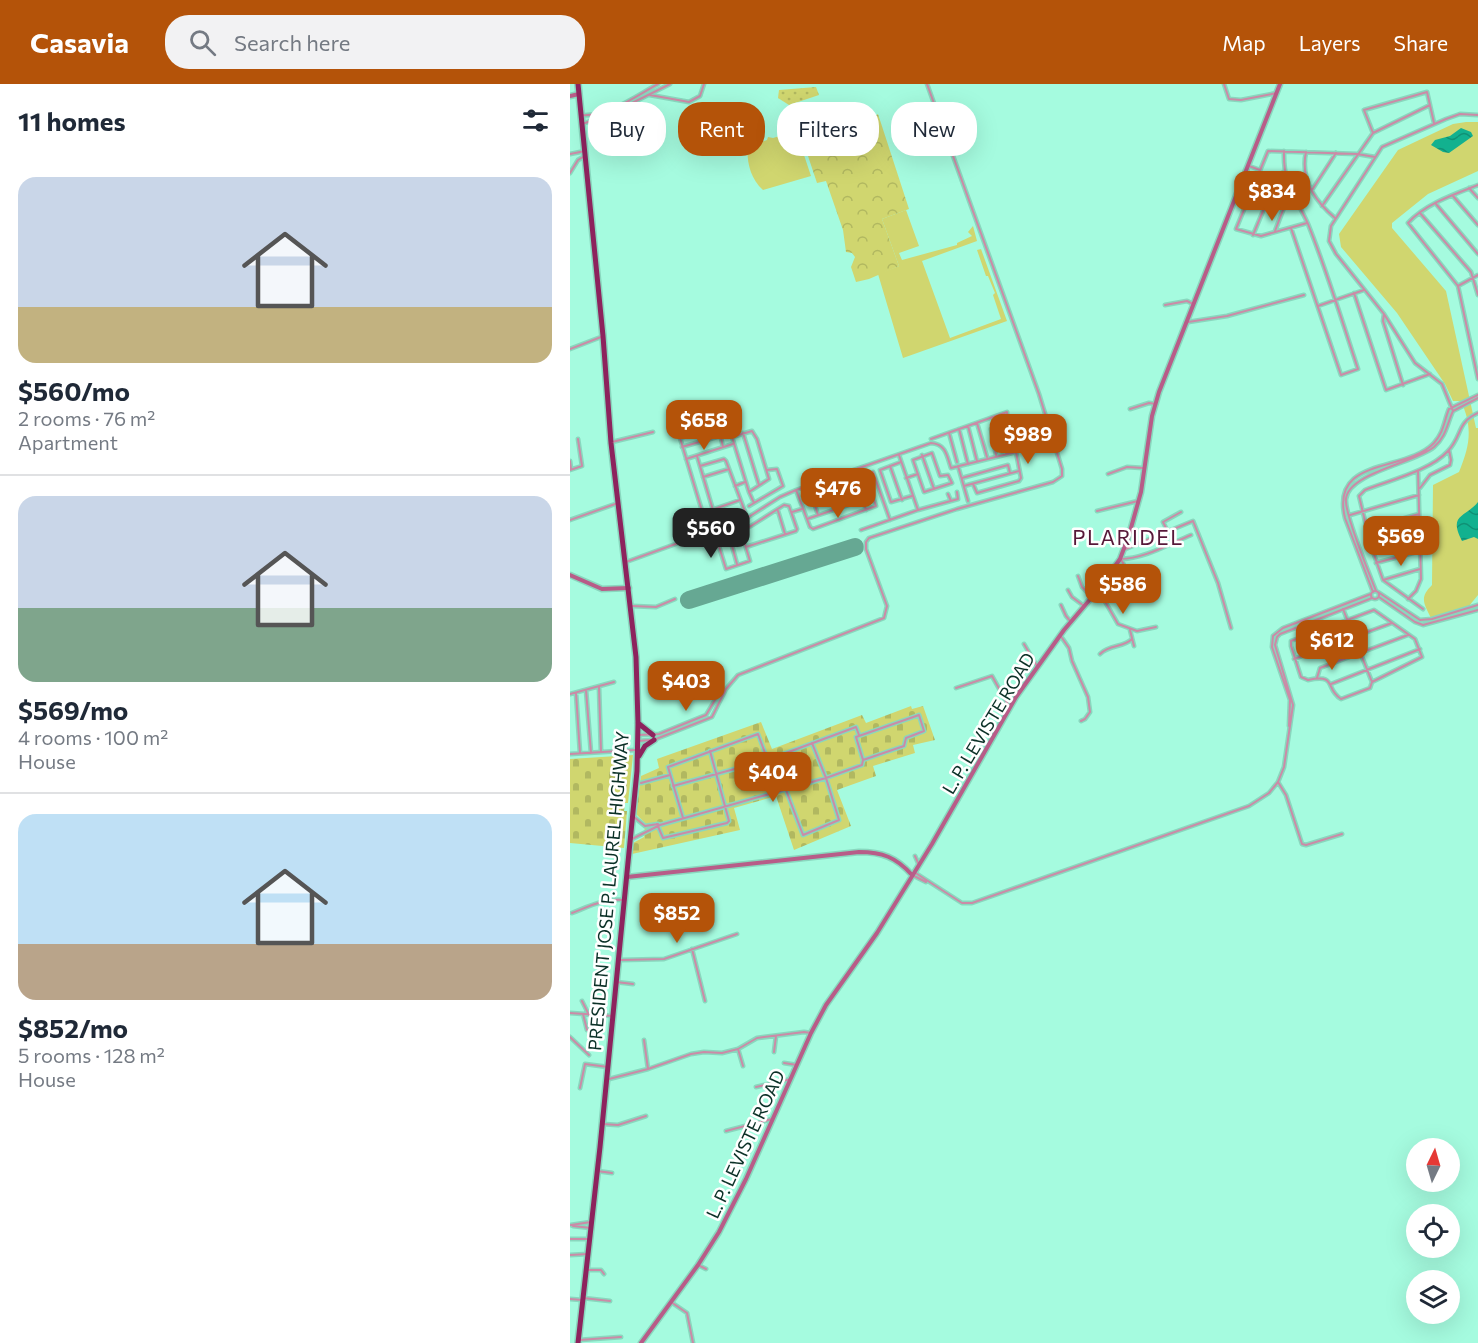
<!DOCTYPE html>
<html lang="en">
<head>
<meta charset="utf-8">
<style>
	body { margin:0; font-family:Commissioner,sans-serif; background:#f2f2f3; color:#1f2937; height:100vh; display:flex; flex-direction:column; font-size:22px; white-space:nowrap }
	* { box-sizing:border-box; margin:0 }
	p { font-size:20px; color:#747a83 }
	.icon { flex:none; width:33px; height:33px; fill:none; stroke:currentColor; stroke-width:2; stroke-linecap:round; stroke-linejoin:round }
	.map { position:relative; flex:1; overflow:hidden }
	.panel { display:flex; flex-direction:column; background:#fff; width:570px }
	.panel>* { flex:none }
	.hud { position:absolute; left:18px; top:18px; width:570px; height:54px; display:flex; gap:12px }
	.needle { width:39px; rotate:5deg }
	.controls { position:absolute; left:836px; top:1054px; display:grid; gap:12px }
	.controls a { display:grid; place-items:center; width:54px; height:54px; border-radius:50%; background:#fff; box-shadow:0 6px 24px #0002; font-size:30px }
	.price { position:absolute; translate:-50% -51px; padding:0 14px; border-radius:12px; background:#b45309; color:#fff; font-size:20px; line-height:39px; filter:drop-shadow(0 2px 3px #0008) }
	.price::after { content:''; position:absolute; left:50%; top:36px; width:18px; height:14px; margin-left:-9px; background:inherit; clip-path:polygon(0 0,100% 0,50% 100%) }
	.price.current { background:#222; color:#fff }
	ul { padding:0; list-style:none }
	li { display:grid; align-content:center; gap:12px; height:318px; padding:0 18px }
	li+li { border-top:2px solid #e0e1e3 }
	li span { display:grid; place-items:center; height:186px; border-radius:18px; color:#555 }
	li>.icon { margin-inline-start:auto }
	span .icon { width:108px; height:108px; fill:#fffc; stroke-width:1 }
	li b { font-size:26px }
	h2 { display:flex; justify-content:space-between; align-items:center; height:72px; padding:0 18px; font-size:26px }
	.chip { padding:0 21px; border-radius:24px; background:#fff; box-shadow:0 6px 24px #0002; font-size:21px; line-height:54px }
	.chip.current { background:#b45309; color:#fff }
	header { display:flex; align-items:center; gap:36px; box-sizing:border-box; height:84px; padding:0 30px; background:#b45309; color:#fff }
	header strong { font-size:28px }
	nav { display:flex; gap:33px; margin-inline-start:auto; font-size:21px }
	.search { width:420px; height:54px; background:#f2f2f3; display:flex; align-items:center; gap:15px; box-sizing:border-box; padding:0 21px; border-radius:24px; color:#747a83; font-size:22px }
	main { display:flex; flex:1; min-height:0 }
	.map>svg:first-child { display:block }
	.grass { fill:#d0d66f }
	.forest { fill:url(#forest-crowns) }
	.cemetery { fill:url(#cemetery-stones) }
	.park { fill:url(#park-dots) }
	.water { fill:url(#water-waves) }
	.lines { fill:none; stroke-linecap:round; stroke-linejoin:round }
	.runway { stroke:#66a893; stroke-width:18 }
	.street-casing { stroke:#89d7be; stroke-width:5 }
	.secondary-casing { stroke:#89d7be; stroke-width:7 }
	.highway-casing { stroke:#89d7be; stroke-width:8 }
	.street { stroke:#cb8ba7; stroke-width:2 }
	.secondary { stroke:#b85c88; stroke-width:4 }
	.highway { stroke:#8d235d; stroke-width:5 }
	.labels { text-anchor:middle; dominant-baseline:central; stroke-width:5; stroke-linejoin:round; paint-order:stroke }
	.street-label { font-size:18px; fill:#0b3127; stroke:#fff }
	.quarter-label { font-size:21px; letter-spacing:1.5px; fill:#571839; stroke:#fff }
</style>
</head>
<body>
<header>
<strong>Casavia</strong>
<div class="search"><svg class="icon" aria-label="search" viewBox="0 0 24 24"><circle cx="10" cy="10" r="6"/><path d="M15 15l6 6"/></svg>Search here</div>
<nav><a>Map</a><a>Layers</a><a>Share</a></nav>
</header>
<main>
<section class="panel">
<h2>11 homes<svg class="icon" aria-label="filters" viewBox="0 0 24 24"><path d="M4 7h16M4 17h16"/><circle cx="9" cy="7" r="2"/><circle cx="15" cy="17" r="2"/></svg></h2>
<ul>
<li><span style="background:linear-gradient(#c9d6e8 70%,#c2b280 0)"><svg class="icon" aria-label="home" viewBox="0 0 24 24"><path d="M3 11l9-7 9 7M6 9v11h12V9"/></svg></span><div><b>$560/mo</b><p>2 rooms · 76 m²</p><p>Apartment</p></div></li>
<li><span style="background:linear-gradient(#c9d6e8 60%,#7fa58c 0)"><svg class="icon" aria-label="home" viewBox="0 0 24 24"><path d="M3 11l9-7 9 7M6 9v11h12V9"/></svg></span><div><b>$569/mo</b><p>4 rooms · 100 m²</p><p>House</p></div></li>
<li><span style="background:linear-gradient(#bfe0f5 70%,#b9a48a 0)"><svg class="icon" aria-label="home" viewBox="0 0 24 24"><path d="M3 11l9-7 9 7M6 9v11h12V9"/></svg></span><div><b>$852/mo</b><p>5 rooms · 128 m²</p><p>House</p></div></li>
</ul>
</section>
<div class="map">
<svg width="908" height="1259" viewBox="0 0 908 1259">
	<defs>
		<pattern id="forest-crowns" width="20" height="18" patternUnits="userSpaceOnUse" patternTransform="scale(1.5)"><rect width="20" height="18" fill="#d0d66f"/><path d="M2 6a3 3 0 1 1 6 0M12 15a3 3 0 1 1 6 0" fill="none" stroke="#b1b860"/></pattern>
		<pattern id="cemetery-stones" width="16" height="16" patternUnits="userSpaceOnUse" patternTransform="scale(1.5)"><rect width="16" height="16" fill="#d0d66f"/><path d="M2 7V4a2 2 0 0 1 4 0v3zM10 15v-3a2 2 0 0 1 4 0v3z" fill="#b1b860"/></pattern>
		<pattern id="park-dots" width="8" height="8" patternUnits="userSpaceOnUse" patternTransform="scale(1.5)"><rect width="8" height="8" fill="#d0d66f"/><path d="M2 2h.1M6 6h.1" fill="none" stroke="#b1b860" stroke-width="1.8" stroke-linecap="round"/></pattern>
		<pattern id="water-waves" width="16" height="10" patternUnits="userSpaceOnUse" patternTransform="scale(1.5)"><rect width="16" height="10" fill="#12b18f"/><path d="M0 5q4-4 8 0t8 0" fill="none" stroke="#0f9175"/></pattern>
	</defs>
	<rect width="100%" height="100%" fill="#a5fbdf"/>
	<path class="grass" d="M 896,38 L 908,38 L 908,87 L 858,110 L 822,139 L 822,144 L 876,207 L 906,344 L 908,344 L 908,511 L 899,522 L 861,534 C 854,519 849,514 862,501 L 863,401 L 889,388 C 900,361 903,344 891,317 L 883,317 L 875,300 L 827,229 L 771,163 L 769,150 L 828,66 L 883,40 Z
		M 226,47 L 241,92 L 193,106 C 179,93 176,75 178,57 L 191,58 L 197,56 L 198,53 L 203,54 Z
		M 336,126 L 349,162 L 329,169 L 332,176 L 387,161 L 387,159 L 402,152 L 398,148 L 403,142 L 407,157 L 352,177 L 380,254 L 431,235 L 423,211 L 425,209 L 418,192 L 416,192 L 407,166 L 411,165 L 437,237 L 333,274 L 308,190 L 329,182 L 312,135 Z"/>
	<path class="forest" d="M 308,30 L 339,125 L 312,135 L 329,182 L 299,195 L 286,198 L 281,183 L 285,173 L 282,169 L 276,168 L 273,146 L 256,97 L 247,99 L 233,57 L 276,41 L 278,43 L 296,38 Z"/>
	<path class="cemetery" d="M 341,622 L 342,625 L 353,622 L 365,656 L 343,661 L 345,669 L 303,682 L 306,692 L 267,706 L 281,742 L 224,766 L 206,712 L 164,724 L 170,746 L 62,770 L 63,759 L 74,753 L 75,739 L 66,730 L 71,692 L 89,684 L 87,675 L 191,638 L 202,665 L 292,631 L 296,639 Z
		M 63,671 L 58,719 L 55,719 L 54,727 L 57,727 L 54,764 L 0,759 L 0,675 Z"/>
	<path class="park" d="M 246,3 L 249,11 L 219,21 L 208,14 L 209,6 Z"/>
	<path class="water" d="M 891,44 L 901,48 L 903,52 L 879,69 L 873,68 L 861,61 L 865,56 L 880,52 Z
		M 908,418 L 908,455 L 904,453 L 892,457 C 878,430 895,434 908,418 Z"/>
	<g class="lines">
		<path class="runway" d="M 119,516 L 285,463"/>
		<g class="street-casing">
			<path id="street" d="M 654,0 L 659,15 L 671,16 L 707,9
				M 80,11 L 119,18 L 130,12 L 134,0
				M 11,31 C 38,33 66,12 88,0
				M 12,40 L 36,32 L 100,0
				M 803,49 L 794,26 L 857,8 L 864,39
				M 714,67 C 713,102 725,111 738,140 C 757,187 772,237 788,285 L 771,291 L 721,144
				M 736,68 C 730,95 745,117 765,134
				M 0,70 L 15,67
				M 679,82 L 690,86
				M 0,89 L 8,76 L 13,73
				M 908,101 C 885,110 855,120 838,139 L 888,202 L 908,295
				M 899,104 L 908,114
				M 742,106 L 766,69
				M 883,112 L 908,141
				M 866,120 L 908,170
				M 752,122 L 803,49 L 860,21
				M 850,129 L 901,188 L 908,211
				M 737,139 L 691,152 L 666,145 L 698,67 L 787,70 L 805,73
				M 705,147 L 720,108
				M 683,151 L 708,91 L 714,88
				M 888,202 L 908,191
				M 784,209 L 816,306 L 860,290
				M 595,221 L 617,217 L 623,220
				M 748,222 L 794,206
				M 814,230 L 813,237 L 833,301
				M 618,238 L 657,232 L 734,211
				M 0,265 L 31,253
				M 560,325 L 579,319 L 586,320
				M 883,327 L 872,300 L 845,279 L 814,230 L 766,170 L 759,157 L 761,142 L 812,63 L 876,35 L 890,30 L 908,31
				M 407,339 L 417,373
				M 398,342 L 407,377
				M 389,345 L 398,380
				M 182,347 L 187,355 L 199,395 L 179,408 L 162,353 Z
				M 173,349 L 189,401
				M 379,349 L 387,378
				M 361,355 L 437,328 L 438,348 L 433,351 L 436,369
				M 42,358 L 83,348
				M 112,363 L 150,352
				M 153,363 L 149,345 L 144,343 L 110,354 L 136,440 L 167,429
				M 362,369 L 370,392 L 378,391 L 382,399 L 354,408 L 343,376 Z
				M 329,371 L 348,426 L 388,415 L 387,408
				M 352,371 L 364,405
				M 426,371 L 421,345 L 438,337
				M 127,372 L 143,426
				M 116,375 L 163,360
				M 0,377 L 1,385
				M 331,378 L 310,386 L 321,418 L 342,412
				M 130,382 L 154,375 L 156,377 L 177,433
				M 320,382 L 332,416
				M 388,382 L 398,417
				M 0,386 L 12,382 L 8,355
				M 303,388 L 320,436
				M 538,390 L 557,383 L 573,384
				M 133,393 L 159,385
				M 286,394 L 296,426
				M 336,394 L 348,390
				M 392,394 L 438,381 L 440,389
				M 165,402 L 175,398
				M 394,402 L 449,387
				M 850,404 L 860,391 L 880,381 L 881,376 L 879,366
				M 226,406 L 240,443 L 243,445 L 306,422 L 296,392 L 293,391 L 243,409 L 242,412 L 248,431
				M 179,408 L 184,419
				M 378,410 L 381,417
				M 245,420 L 289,405
				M 179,422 L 213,402 L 207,385 L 197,386
				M 208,427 L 215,450
				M 527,427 L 568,417
				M 222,428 L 232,425
				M 133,429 L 170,416
				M 780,431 L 849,411
				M 237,435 L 293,416
				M 0,436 L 48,419
				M 797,445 L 849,430
				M 291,446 L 348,426
				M 171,447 L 180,477 L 156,485 L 147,456 L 181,442 L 214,421 L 219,422 L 227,445 L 226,447 L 176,463
				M 598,448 L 593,438 L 611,428
				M 159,451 L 167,480
				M 801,462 L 850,448
				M 553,466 L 623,437 L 648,499 L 661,544
				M 550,475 C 574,475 599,460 621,451
				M 551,475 L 563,500 L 563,504
				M 56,478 L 177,434 L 210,413 L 226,406 L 361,359 C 376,360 377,372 381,384 L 446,368 L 451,394 L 449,397 L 407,409 L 403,400
				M 806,479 L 850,467
				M 508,492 L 512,503 L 521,512
				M 813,496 L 850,485
				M 498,506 L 502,513 L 514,522
				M801 511a4 4 0 1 1 8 0a4 4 0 1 1-8 0Z
				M 529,507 L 548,540 L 567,547 L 586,543
				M 806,507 C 799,489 774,429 776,415 C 778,389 845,379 864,363 C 876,353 877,340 883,327 L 908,314
				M 803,508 L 775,434 C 760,372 836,389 864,359 C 874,348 874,337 879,325 L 908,311
				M 808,508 L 850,536 L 862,535 L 908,521
				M 809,513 L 845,538 L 853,541 L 908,526
				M 838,515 L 846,507 L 851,495 L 848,387
				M 491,521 L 496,532 L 501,538
				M 62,522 L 86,523 L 105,515
				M 773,525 L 802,598
				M 853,525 L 813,496 L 801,462 L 789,412 L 795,406 C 820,396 860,387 878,367 C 893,351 886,339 908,329
				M 804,526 L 845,555 L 852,573 L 802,598 L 800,604 L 771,615 C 754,604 768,590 738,596 L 731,593 L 721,562 L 721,557 Z
				M 560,546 L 564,562
				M 490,551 L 499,564 L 502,577 L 518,613 L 520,628 L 515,635 L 511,637
				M 454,560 L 467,582
				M 530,570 C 540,560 553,564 562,555
				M 724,575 L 822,539
				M 747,594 L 750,584 L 838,551
				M 761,600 L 850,565
				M 29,603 L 31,668
				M 386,604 L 422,592 L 440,624
				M 16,606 L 21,669
				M 6,609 L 10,669
				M 0,610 L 44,598
				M 719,642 L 720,616 L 702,563 L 703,552 L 713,544 L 801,510
				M 68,651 L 89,650 L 136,631 L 148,611 L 153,606
				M 86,655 L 142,633 L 156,605 L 168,591 L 314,534 L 317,522 L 296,465 L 296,458 L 299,454 L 387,425 L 483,398 L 492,392 L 492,385 L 469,310 L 357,0
				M 68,657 L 81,656
				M 0,670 L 65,666
				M 708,698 L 716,711 L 732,760 L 736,761 L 772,750
				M 71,699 L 100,691
				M 103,702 L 197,676 L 286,643 L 289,651
				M 216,706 L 233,751 L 269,736 L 256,694 L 242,659
				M 64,733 L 75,742 L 88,740
				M 113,734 L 98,683 L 188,650 L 209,707
				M 87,740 L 93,754 L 157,739 L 159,737 L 140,667
				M 62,755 L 90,741 L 256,694 L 292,681 L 293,676 L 334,662 L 336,654 L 354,647 L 349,631 L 286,653 L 293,676
				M 345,772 L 349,781
				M 344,788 L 392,819 L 402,819 L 679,722 L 699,709 L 708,698 L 714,683 L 723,621 L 705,561 L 707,553 L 710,550 L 802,514
				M 342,791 L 356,798
				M 2,829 C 20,822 35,814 54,816
				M 122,865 L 135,917
				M 51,876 L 94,875 L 167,850
				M 46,898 L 63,900
				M 12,917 L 19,931
				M 0,929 L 43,932
				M 13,930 L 17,946
				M 0,953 L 19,971
				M 168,965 L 187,954 L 234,948 L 241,949
				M 204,968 L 206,952
				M 214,979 L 227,981
				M 78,985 L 121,970 L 134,968 L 152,969 L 168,965 L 173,982
				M 39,995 L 78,985 L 74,956
				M 186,1003 L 221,995
				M 10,1004 L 15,980 L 38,983
				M 32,1040 L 48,1041 L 76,1032
				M 156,1047 L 202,1035
				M 27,1087 L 42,1089
				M 1,1141 L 21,1138
				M 3,1142 L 21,1144
				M 0,1155 L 20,1155
				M 0,1171 L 18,1170
				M 128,1181 L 136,1185
				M 16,1186 L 31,1186 L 34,1190
				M 13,1214 L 40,1217
				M 0,1215 L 13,1216
				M 101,1218 L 117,1229 L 123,1259
				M 9,1256 L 51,1253"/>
		</g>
		<g class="secondary-casing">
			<path id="secondary" d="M 0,12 L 9,10
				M 0,491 L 32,505 L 59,504
				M 57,793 L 289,768 C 312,768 326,773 342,791
				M 71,1259 L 128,1181 L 149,1148 L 176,1095 L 241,949 L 256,921 L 307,849 L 362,760 L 446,613 L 494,546 L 528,506 L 550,475 L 559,451 L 571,408 L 582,332 L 589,308 L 710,0"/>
		</g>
		<g class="highway-casing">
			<path id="highway" d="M 68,639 L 83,651
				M 69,672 L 75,662 L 84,656
				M 8,1259 L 30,1063 L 67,687 L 68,639 L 66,573 L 41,359 L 33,252 L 8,0"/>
		</g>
		<use href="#street" class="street"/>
		<use href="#secondary" class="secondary"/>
		<use href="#highway" class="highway"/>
	</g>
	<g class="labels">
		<g class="street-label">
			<text transform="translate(418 639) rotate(-59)">L. P. LEVISTE ROAD</text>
			<text transform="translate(38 807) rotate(-85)">PRESIDENT JOSE P. LAUREL HIGHWAY</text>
			<text transform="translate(175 1060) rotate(-65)">L. P. LEVISTE ROAD</text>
		</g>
		<g class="quarter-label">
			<text x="558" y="452">PLARIDEL</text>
		</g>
	</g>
</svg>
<div class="controls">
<a><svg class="needle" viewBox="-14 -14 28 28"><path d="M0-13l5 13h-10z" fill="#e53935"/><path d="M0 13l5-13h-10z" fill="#747a83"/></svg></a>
<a><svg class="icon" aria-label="locate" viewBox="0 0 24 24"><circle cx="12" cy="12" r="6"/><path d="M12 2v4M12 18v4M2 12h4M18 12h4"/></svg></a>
<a><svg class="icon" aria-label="layers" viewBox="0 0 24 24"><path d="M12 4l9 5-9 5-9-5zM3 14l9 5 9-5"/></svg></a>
</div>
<b class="price" style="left:702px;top:138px">$834</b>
<b class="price" style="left:134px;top:367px">$658</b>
<b class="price" style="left:458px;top:381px">$989</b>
<b class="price" style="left:268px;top:435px">$476</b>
<b class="price current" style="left:141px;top:475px">$560</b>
<b class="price" style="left:831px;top:483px">$569</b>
<b class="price" style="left:553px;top:531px">$586</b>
<b class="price" style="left:762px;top:587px">$612</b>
<b class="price" style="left:116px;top:628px">$403</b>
<b class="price" style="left:203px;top:719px">$404</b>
<b class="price" style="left:107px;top:860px">$852</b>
<div class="hud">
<a class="chip">Buy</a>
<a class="chip current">Rent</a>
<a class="chip">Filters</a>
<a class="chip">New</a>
</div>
</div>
</main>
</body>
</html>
